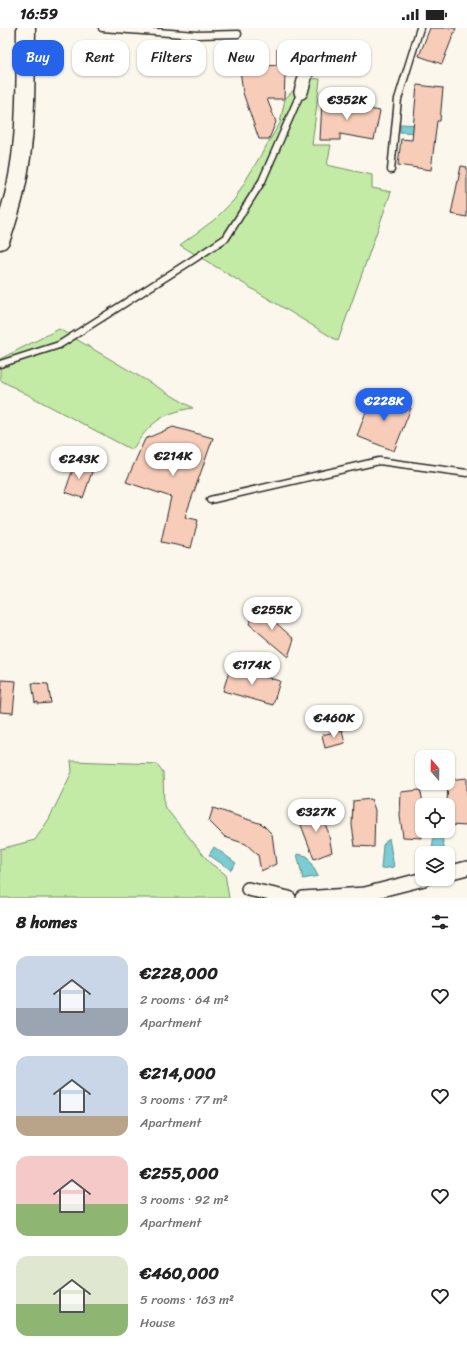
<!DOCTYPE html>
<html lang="en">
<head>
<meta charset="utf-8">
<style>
	body { margin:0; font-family:Sriracha,sans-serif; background:#f6f6f6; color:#222; height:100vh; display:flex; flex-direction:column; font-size:15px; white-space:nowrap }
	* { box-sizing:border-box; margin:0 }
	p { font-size:13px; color:#767676 }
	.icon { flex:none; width:22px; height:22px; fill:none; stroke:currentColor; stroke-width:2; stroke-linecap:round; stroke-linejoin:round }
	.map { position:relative; height:870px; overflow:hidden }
	.sheet { display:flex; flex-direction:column; background:#fff; flex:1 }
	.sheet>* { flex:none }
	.guide { position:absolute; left:12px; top:12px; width:443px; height:36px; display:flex; gap:8px }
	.needle { width:26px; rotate:340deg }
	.buttons { position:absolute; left:415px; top:722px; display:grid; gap:8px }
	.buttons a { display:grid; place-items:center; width:40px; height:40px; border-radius:8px; background:#fff; box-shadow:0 1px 3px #0004; font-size:20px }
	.price { position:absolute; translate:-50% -34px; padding:0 9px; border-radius:14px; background:#fff; color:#222; font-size:13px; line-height:26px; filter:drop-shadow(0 1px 2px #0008) }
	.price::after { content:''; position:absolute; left:50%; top:24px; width:12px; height:9px; margin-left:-6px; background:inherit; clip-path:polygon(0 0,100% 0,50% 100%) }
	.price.current { background:#2563eb; color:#fff }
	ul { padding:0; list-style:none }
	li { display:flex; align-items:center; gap:12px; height:100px; padding:0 16px }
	li span { display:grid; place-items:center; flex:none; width:112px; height:80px; border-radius:12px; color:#555 }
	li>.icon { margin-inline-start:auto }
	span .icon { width:48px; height:48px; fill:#fffc; stroke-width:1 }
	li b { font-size:17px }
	h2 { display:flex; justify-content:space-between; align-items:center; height:48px; padding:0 16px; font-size:17px }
	.tag { padding:0 14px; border-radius:12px; background:#fff; box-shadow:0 1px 3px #0004; font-size:14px; line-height:36px }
	.tag.current { background:#2563eb; color:#fff }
	.status { display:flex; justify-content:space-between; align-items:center; height:28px; padding:0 20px; background:#fff; direction:ltr }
	.status svg { height:11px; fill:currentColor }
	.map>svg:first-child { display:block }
	.green { fill:#c3eba6; stroke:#778b68 }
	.water { fill:#7bccd3; stroke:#5b8c90 }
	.building { fill:#f7ccb9; stroke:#2b2b2b }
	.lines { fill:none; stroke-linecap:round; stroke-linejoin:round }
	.lane-casing { stroke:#2b2b2b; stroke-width:9 }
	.street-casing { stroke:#2b2b2b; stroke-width:16 }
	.secondary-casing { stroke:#2b2b2b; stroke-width:21 }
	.lane { stroke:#fbf7ec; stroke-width:6 }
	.street { stroke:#fbf7ec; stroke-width:13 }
	.secondary { stroke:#fbf7ec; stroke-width:18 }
</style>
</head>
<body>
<div class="status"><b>16:59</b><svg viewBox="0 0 49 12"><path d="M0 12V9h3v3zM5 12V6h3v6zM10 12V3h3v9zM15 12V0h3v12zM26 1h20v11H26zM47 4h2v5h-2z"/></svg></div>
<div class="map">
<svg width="467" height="870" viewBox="0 0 467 870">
	<rect width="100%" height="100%" fill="#fbf7ec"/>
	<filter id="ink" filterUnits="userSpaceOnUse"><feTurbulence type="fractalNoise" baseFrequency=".025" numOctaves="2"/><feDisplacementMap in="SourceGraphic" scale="8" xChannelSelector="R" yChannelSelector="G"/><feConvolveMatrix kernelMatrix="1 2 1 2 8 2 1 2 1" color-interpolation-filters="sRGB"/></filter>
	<g filter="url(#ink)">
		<path class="green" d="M 305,50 L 320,51 L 312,117 L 331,117 L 327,137 L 372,147 L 372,160 L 391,164 L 338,313 L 180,217 L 214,192 L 234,172 L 280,95 L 285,71 Z
			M 59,301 L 193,380 C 161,385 150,395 132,422 L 0,352 L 0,331 Z
			M 71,733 L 157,736 L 163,744 L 164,778 L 210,835 L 225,846 L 229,870 L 0,870 L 0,821 L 35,812 L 49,791 L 72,744 Z"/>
		<path class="water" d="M 400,96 L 422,97 L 422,105 L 400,104 Z
			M 434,803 L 441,803 L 445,825 L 432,825 Z
			M 389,810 L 394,839 L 381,841 L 383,817 Z
			M 214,819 L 236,835 L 231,842 L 209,827 Z
			M 297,826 L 307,828 L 318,848 L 303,851 Z"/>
		<path class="building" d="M 430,0 L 456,0 L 442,36 L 419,28 Z
			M 277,21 L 294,21 L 294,48 L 285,48 L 284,71 L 267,71 L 276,94 L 269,111 L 259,111 L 243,65 L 240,41 L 277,37 Z
			M 417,57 L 443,60 L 440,93 L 437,93 L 431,142 L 398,137 L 401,111 L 412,112 Z
			M 322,73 L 342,74 L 342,76 L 380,83 L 374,112 L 340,106 L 340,112 L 320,112 Z
			M 461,138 L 467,139 L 467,189 L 451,186 Z
			M 373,365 L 411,380 L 394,423 L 357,408 Z
			M 173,399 L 213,410 L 185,489 L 198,492 L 191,520 L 161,514 L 171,469 L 126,454 L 145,411 Z
			M 75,435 L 93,441 L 83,470 L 65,464 Z
			M 257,578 L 294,611 L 288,629 L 249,596 Z
			M 230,640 L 280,653 L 273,677 L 223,663 Z
			M 2,652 L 16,653 L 13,685 L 0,684 Z
			M 32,655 L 48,656 L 51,675 L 38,676 L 38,674 L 35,675 Z
			M 342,702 L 345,715 L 325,720 L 322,707 Z
			M 467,750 L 467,798 L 450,797 L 447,776 L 448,752 Z
			M 420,762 L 422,769 L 422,810 L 403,809 L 400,788 L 401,764 Z
			M 371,771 L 375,782 L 374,819 L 355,818 L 352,797 L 353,773 Z
			M 213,780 L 262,796 L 272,806 L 276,836 L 261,843 L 258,827 L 246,816 L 225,809 L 209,793 Z
			M 318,781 L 328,803 L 332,824 L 314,831 L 301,797 L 301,785 Z"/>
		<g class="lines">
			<g class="lane-casing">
				<path id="lane" d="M 102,0 L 197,7 L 238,6
					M 391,142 L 398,71 L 420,0
					M 0,336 L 59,317 L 191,233 L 226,210 L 262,153 L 301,64
					M 210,472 L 379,433 L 467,445"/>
			</g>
			<g class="street-casing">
				<path id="street" d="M 301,64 L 308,38
					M 448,845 L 467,840
					M 248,861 L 289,870
					M 303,870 L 365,866 L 424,851"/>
			</g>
			<g class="secondary-casing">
				<path id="secondary" d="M 0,212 C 4,204 6,195 9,186 C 28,124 25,64 26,0"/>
			</g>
			<use href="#lane" class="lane"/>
			<use href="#street" class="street"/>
			<use href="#secondary" class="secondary"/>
		</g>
	</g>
</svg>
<div class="buttons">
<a><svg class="needle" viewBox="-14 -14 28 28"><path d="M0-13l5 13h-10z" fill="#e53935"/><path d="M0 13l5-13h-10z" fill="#767676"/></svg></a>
<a><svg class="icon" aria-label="locate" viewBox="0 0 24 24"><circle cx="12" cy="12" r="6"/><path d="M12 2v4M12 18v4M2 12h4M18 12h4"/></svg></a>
<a><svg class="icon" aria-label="layers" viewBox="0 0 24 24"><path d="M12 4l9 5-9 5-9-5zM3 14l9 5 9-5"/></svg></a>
</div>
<b class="price" style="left:347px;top:93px">€352K</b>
<b class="price current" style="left:384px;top:394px">€228K</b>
<b class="price" style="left:173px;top:449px">€214K</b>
<b class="price" style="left:79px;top:452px">€243K</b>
<b class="price" style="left:272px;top:603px">€255K</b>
<b class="price" style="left:252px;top:658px">€174K</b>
<b class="price" style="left:334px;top:711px">€460K</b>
<b class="price" style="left:316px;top:805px">€327K</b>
<div class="guide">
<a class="tag current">Buy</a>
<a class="tag">Rent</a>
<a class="tag">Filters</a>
<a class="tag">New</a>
<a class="tag">Apartment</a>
</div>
</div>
<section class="sheet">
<h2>8 homes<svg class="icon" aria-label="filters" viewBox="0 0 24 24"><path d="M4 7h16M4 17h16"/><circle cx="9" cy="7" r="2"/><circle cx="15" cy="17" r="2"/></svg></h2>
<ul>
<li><span style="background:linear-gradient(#c9d6e8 65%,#9aa5b1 0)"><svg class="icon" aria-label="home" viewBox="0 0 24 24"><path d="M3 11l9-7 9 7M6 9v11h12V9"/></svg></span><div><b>€228,000</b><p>2 rooms · 64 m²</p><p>Apartment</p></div><svg class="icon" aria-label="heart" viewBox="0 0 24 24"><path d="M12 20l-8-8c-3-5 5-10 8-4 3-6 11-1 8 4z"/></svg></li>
<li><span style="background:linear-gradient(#c9d6e8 75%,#b9a48a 0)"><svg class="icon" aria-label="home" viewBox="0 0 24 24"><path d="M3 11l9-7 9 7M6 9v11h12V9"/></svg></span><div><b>€214,000</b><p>3 rooms · 77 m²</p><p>Apartment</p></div><svg class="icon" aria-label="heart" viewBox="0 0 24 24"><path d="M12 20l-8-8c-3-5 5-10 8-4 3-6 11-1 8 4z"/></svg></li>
<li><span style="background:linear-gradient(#f6c9c9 60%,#8fb573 0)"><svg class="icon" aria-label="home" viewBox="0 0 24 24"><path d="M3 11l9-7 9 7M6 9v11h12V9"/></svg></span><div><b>€255,000</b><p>3 rooms · 92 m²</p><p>Apartment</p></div><svg class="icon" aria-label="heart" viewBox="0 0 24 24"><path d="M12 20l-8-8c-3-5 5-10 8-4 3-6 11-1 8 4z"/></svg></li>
<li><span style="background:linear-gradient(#dfe7d0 60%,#8fb573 0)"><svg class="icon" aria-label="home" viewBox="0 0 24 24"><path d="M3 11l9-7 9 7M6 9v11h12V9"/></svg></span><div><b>€460,000</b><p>5 rooms · 163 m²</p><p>House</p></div><svg class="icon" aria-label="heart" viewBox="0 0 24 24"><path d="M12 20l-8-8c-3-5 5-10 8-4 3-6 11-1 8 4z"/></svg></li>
</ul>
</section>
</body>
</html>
